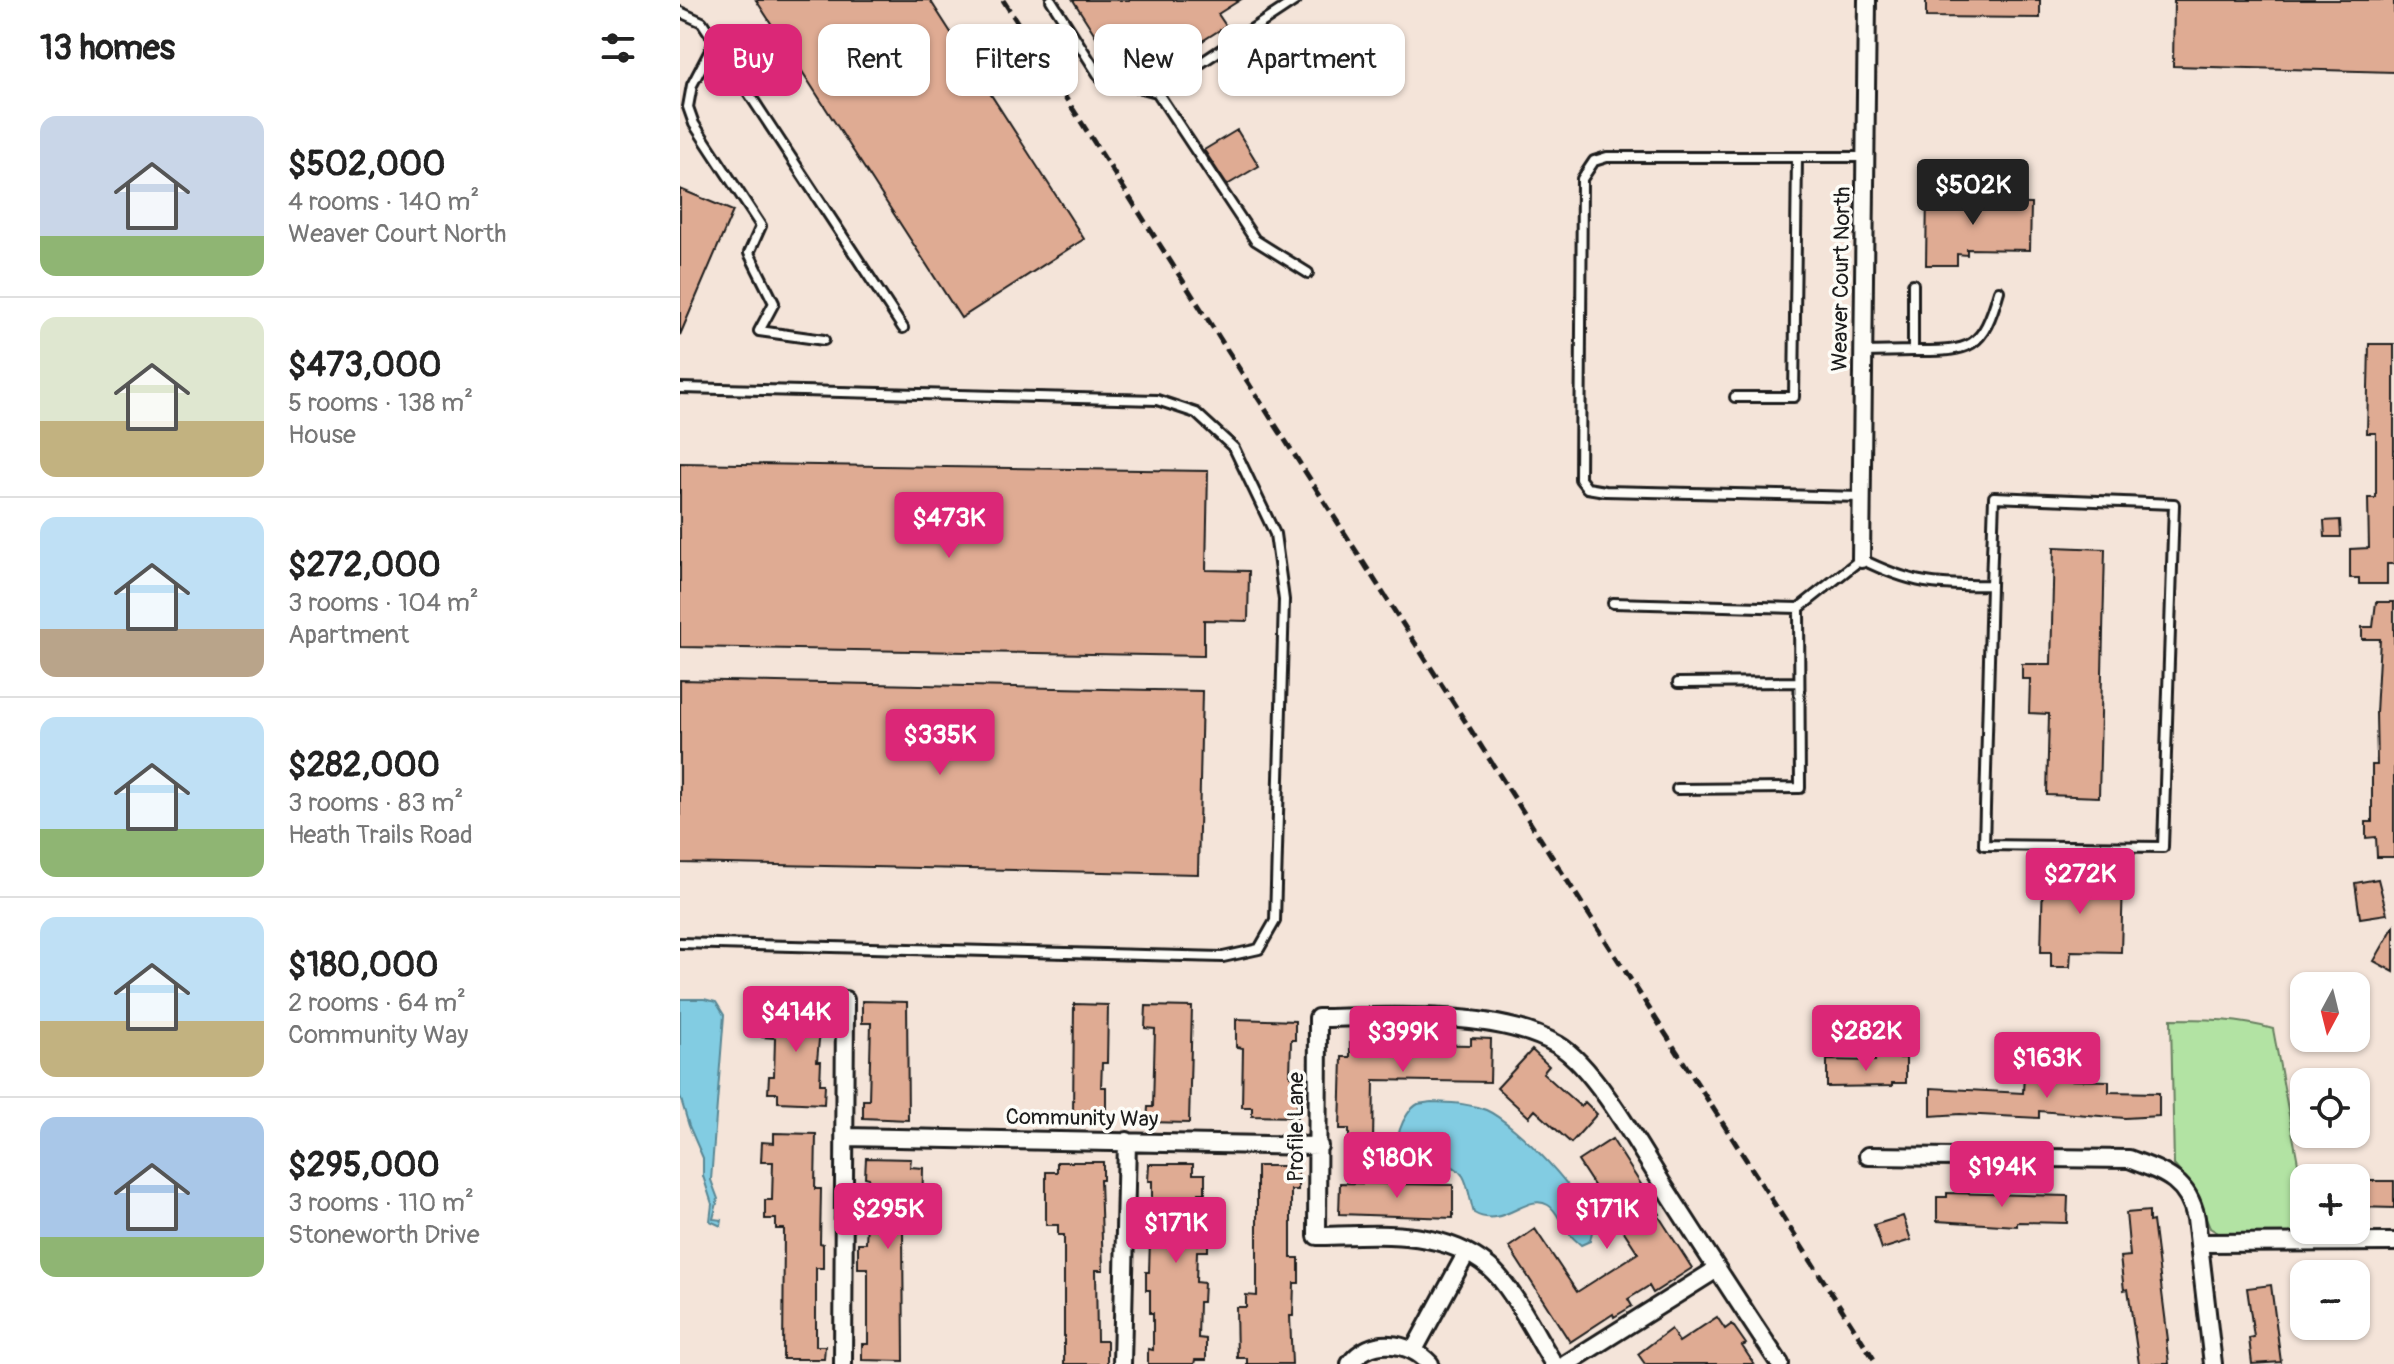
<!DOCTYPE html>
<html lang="en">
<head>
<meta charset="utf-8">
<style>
	body { margin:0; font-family:Pangolin,sans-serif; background:#f6f6f6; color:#222; height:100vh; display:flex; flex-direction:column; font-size:30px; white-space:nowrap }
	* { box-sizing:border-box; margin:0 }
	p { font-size:26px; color:#767676 }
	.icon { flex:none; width:44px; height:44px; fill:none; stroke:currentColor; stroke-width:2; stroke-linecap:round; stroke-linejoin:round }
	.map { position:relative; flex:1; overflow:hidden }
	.drawer { display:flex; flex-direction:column; background:#fff; width:680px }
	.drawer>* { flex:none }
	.hud { position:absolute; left:24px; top:24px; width:760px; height:72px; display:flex; gap:16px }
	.needle { width:52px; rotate:187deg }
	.buttons { position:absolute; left:1610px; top:972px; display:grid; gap:16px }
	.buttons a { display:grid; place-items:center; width:80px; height:80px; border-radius:16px; background:#fff; box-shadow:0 2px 6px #0004; font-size:40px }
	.price { position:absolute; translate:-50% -68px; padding:0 18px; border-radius:8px; background:#db2777; color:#fff; font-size:26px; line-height:52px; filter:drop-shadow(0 2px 4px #0008) }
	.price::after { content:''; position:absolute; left:50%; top:48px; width:24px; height:18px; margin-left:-12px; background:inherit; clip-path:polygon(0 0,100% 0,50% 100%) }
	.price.current { background:#222; color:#fff }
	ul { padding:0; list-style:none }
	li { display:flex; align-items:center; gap:24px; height:200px; padding:0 40px }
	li+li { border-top:2px solid #e0e0e0 }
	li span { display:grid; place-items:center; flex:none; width:224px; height:160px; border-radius:16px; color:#555 }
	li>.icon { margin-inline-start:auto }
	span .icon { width:96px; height:96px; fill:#fffc; stroke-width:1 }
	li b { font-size:34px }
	h2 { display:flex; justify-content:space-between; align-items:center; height:96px; padding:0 40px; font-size:34px }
	.pill { padding:0 28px; border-radius:16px; background:#fff; box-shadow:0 2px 6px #0004; font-size:28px; line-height:72px }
	.pill.current { background:#db2777; color:#fff }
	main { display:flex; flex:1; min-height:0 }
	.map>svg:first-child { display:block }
	.green { fill:#b2e3a3; stroke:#678060; stroke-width:2 }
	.water { fill:#82cce2; stroke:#598693; stroke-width:2 }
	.building { fill:#dfab93; stroke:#1c1c1c; stroke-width:2 }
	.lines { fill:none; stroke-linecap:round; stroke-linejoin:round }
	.service-casing { stroke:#1c1c1c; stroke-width:14 }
	.minor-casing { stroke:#1c1c1c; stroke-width:22 }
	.service { stroke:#fdfcf7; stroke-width:8 }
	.minor { stroke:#fdfcf7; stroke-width:16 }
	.rail { stroke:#1c1c1c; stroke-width:5; stroke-dasharray:12 6; stroke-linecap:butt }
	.labels { text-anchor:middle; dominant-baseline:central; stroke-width:7; stroke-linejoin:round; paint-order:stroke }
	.street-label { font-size:22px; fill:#1c1c1c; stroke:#fdfcf7 }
</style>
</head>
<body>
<main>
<section class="drawer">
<h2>13 homes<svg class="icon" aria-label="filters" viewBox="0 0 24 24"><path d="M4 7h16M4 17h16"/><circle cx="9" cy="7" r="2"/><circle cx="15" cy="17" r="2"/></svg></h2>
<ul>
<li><span style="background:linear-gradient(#c9d6e8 75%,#8fb573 0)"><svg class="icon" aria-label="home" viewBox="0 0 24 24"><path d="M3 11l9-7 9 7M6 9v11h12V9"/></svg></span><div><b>$502,000</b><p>4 rooms · 140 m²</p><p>Weaver Court North</p></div></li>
<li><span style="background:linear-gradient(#dfe7d0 65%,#c2b280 0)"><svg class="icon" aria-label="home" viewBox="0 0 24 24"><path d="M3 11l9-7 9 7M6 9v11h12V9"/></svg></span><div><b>$473,000</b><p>5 rooms · 138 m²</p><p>House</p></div></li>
<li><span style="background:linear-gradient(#bfe0f5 70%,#b9a48a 0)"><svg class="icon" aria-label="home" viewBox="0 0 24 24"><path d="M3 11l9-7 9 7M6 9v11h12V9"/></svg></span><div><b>$272,000</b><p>3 rooms · 104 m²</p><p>Apartment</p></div></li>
<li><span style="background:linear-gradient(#bfe0f5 70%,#8fb573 0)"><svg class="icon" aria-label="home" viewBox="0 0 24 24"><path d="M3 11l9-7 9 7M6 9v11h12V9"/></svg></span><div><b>$282,000</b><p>3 rooms · 83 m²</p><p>Heath Trails Road</p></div></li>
<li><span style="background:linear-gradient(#bfe0f5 65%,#c2b280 0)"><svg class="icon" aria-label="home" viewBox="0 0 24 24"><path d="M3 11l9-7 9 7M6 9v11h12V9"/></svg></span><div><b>$180,000</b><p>2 rooms · 64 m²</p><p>Community Way</p></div></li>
<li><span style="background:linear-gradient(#a9c7e8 75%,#8fb573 0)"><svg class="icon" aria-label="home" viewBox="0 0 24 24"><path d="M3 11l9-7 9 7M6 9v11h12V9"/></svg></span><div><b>$295,000</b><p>3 rooms · 110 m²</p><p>Stoneworth Drive</p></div></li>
</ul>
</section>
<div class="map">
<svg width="1714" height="1364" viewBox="0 0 1714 1364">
	<rect width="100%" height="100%" fill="#f4e4d9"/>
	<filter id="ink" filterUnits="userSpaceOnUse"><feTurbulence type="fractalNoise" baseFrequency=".0125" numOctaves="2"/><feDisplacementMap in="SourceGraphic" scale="16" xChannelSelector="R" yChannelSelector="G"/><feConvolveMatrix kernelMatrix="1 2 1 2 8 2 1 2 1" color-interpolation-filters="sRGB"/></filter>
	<g filter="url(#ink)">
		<path class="green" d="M 1491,1019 C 1526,1019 1559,1019 1593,1029 L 1624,1195 L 1624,1230 L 1630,1230 L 1631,1233 L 1540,1234 L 1530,1228 L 1512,1186 L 1494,1165 Z"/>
		<path class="water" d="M 0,999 L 24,999 L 36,1002 L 44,1015 L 31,1180 L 38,1199 L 33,1219 L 42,1220 L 41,1226 L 30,1221 L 32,1204 L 23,1176 L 23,1158 L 9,1126 L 0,1096 Z
			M 752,1102 C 771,1103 788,1103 806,1110 C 835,1123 908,1197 912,1229 C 913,1230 910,1240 910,1241 L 901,1245 C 896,1241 891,1236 887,1231 C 880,1223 877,1210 868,1205 C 847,1192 823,1230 794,1213 C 790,1202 789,1186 783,1176 C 773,1159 739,1159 722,1158 C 710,1146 723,1112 738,1104 C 739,1104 750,1102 752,1102 Z"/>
		<path class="building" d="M 76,0 L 250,0 L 404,239 L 281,318 Z
			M 393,0 L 560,0 L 538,14 L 546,26 L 519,43 L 514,34 L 456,71 L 450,60 L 436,68 Z
			M 1246,0 L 1360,0 L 1360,18 L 1246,17 Z
			M 1494,0 L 1714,0 L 1714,72 L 1493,66 Z
			M 557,130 L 579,166 L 547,185 L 524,150 Z
			M 0,189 L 53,211 L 0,335 Z
			M 1247,191 L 1287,191 L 1286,203 L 1351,204 L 1350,250 L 1287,249 L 1287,255 L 1277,254 L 1277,265 L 1246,265 Z
			M 1689,344 L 1714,344 L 1714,564 L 1707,564 L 1707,584 L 1679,584 L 1679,578 L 1670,578 L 1670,549 L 1689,548 L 1688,498 L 1696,498 L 1696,433 L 1687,433 Z
			M 0,463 L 528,471 L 526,570 L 569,571 L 568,621 L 524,620 L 524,656 L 0,647 Z
			M 1660,520 L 1661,537 L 1645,537 L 1644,521 Z
			M 1374,547 L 1425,549 L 1419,797 L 1367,795 L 1369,714 L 1349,713 L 1350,679 L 1342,679 L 1342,664 L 1371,664 Z
			M 1696,602 L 1714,602 L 1714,857 L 1697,857 L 1696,837 L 1686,838 L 1686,822 L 1692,822 L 1692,765 L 1697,765 L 1696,713 L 1700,639 L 1682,639 L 1682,627 L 1693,627 Z
			M 0,680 L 522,691 L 518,874 L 0,863 Z
			M 1375,870 L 1392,870 L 1391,878 L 1443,880 L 1441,952 L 1391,951 L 1390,967 L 1371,967 L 1371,952 L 1361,952 L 1363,878 L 1374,878 Z
			M 1698,879 L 1707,914 L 1680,918 L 1675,883 Z
			M 1714,926 L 1714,972 L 1694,961 Z
			M 182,1001 L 227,1002 L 228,1120 L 183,1118 L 183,1100 L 189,1100 L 191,1023 L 182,1023 Z
			M 394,1004 L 428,1005 L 427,1063 L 422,1063 L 421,1087 L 426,1087 L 426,1118 L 393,1117 Z
			M 94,1006 L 142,1008 L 137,1061 L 141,1061 L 140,1084 L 145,1084 L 144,1104 L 98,1102 L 98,1093 L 88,1093 L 89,1076 L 94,1076 L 95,1038 L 82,1037 L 83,1015 L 93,1015 Z
			M 466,1006 L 512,1007 L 509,1123 L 467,1122 L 468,1107 L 473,1107 L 475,1029 L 465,1028 Z
			M 556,1019 L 615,1021 L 615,1040 L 611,1040 L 610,1076 L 614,1076 L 613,1097 L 617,1097 L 617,1117 L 572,1116 L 572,1107 L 562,1107 L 563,1048 L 556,1047 Z
			M 718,1037 L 735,1037 L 735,1044 L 791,1045 L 791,1038 L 811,1039 L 810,1082 L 694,1080 L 693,1143 L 669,1143 L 669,1129 L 660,1129 L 662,1057 L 670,1057 L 670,1043 L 717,1043 Z
			M 852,1050 L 869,1066 L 863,1073 L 901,1107 L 905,1102 L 917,1114 L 891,1143 L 855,1110 L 849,1117 L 817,1088 Z
			M 1195,1058 L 1226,1058 L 1226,1083 L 1212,1083 L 1212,1086 L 1147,1087 L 1147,1060 L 1195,1061 Z
			M 1344,1075 L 1382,1077 L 1382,1080 L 1429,1081 L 1429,1092 L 1479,1093 L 1479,1116 L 1445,1118 L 1359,1111 L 1359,1118 L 1280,1114 L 1251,1116 L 1251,1088 L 1343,1093 Z
			M 94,1133 L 136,1134 L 135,1189 L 141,1189 L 140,1243 L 143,1244 L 143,1268 L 136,1268 L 136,1346 L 145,1346 L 144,1359 L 103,1359 L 104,1229 L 96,1229 L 96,1219 L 85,1219 L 85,1200 L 92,1200 L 93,1162 L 81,1162 L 82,1142 L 94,1143 Z
			M 932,1139 L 980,1214 L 978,1215 L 1012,1268 L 973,1293 L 969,1286 L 948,1299 L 952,1306 L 934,1317 L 933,1314 L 890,1342 L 829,1247 L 855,1229 L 897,1292 L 958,1253 L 898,1161 Z
			M 186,1158 L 231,1159 L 230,1167 L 243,1168 L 242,1221 L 231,1221 L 231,1230 L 223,1230 L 224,1361 L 182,1360 L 182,1344 L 188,1344 L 188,1268 L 178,1268 L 178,1243 L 186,1243 L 189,1178 L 185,1177 Z
			M 377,1162 L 423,1162 L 423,1180 L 420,1180 L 423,1270 L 416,1270 L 417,1341 L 427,1341 L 427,1364 L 384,1364 L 384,1235 L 378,1235 L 378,1225 L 366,1225 L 366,1172 L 377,1172 Z
			M 469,1164 L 513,1164 L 513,1174 L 525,1174 L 525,1193 L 519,1193 L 518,1230 L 528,1230 L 528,1251 L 517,1251 L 516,1282 L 524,1283 L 523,1302 L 519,1302 L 518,1338 L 526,1339 L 526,1360 L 515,1360 L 514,1364 L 468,1364 L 468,1349 L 473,1350 L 473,1313 L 470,1313 L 470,1290 L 466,1290 L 466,1272 L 469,1272 L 470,1240 L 473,1240 L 474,1204 L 472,1204 L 472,1181 L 468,1181 Z
			M 577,1166 L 618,1166 L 618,1190 L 611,1190 L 611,1258 L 619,1258 L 619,1283 L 614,1283 L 613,1316 L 610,1316 L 612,1364 L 567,1364 L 567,1358 L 557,1358 L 556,1307 L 566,1307 L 566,1295 L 577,1296 Z
			M 1676,1181 L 1714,1181 L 1714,1208 L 1676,1207 Z
			M 660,1183 L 773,1185 L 773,1218 L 659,1214 Z
			M 1267,1193 L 1388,1196 L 1387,1223 L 1337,1222 L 1337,1226 L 1257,1221 L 1257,1197 L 1267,1197 Z
			M 1469,1211 L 1469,1222 L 1473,1221 L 1488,1340 L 1486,1340 L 1489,1364 L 1459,1364 L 1448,1289 L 1444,1290 L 1440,1257 L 1450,1256 L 1446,1213 Z
			M 1223,1216 L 1231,1240 L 1202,1249 L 1194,1225 Z
			M 1591,1285 L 1601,1362 L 1572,1364 L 1569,1338 L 1574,1337 L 1567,1288 Z
			M 1037,1317 L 1045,1329 L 1052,1324 L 1066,1344 L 1062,1346 L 1074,1364 L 965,1364 L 958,1354 L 991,1329 L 999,1342 Z"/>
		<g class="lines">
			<g class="service-casing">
				<path id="service" d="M 371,0 L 420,77 L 477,92
					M 616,0 L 477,92 L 575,240 L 628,273
					M 0,12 L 22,22 L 223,328
					M 35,41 L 12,85 L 8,107 L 14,124 L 81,226 L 69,253 L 94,303 L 79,331 L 144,340
					M 1233,351 C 1292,351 1302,350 1319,291
					M 1183,352 L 1233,351 L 1233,284
					M 0,388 L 477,400 L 516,413 L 554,448 L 595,534 L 604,600 L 595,921 L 579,949 L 543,957 L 0,943
					M 1055,397 L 1114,397 L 1117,157
					M 1181,497 L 925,491 L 907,488 L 900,479 L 902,179 L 914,161 L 927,157 L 1185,157
					M 933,603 L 1119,608 L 1181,559 C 1231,584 1256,586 1311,585 L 1304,845 L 1483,847 L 1494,504 L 1314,497 L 1311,585
					M 998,683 L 1119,682
					M 997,789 L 1120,788 L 1119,608"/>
			</g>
			<g class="minor-casing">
				<path id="minor" d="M 1181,559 L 1187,0
					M 165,1137 L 639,1146
					M 1188,1156 L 1449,1159 C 1483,1172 1508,1179 1516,1218 L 1533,1364
					M 1521,1243 L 1714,1242
					M 734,1350 L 786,1254
					M 163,1364 L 165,1000
					M 442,1364 L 447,1141
					M 670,1364 C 690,1336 729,1341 750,1364
					M 874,1364 C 857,1338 832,1286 809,1267 C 760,1227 695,1235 637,1236 L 638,1018 C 707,1017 817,1009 878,1045 C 914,1066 960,1148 983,1185 C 1022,1245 1060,1305 1100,1364
					M 886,1364 L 1037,1269"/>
			</g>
			<use href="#service" class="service"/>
			<use href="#minor" class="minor"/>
			<path class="rail" d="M 323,0 L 1197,1364"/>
		</g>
	</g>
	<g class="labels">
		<g class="street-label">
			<text transform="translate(1161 279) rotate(-89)">Weaver Court North</text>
			<text transform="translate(402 1118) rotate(1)">Community Way</text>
			<text transform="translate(616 1127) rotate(-90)">Profile Lane</text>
		</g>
	</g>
</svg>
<div class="buttons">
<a><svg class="needle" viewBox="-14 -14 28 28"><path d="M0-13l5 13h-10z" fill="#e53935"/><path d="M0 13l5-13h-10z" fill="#767676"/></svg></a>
<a><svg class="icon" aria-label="locate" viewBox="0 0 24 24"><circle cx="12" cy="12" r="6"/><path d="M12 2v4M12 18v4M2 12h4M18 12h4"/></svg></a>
<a>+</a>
<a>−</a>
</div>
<b class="price current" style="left:1293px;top:227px">$502K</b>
<b class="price" style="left:269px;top:560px">$473K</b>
<b class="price" style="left:260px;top:777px">$335K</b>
<b class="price" style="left:1400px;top:916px">$272K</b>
<b class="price" style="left:116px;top:1054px">$414K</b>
<b class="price" style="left:1186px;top:1073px">$282K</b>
<b class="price" style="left:723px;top:1074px">$399K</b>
<b class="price" style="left:1367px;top:1100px">$163K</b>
<b class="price" style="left:717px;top:1200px">$180K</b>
<b class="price" style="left:1322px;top:1209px">$194K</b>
<b class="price" style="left:208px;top:1251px">$295K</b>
<b class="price" style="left:927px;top:1251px">$171K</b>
<b class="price" style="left:496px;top:1265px">$171K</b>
<div class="hud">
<a class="pill current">Buy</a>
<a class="pill">Rent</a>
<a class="pill">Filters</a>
<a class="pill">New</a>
<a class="pill">Apartment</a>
</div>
</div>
</main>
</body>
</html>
